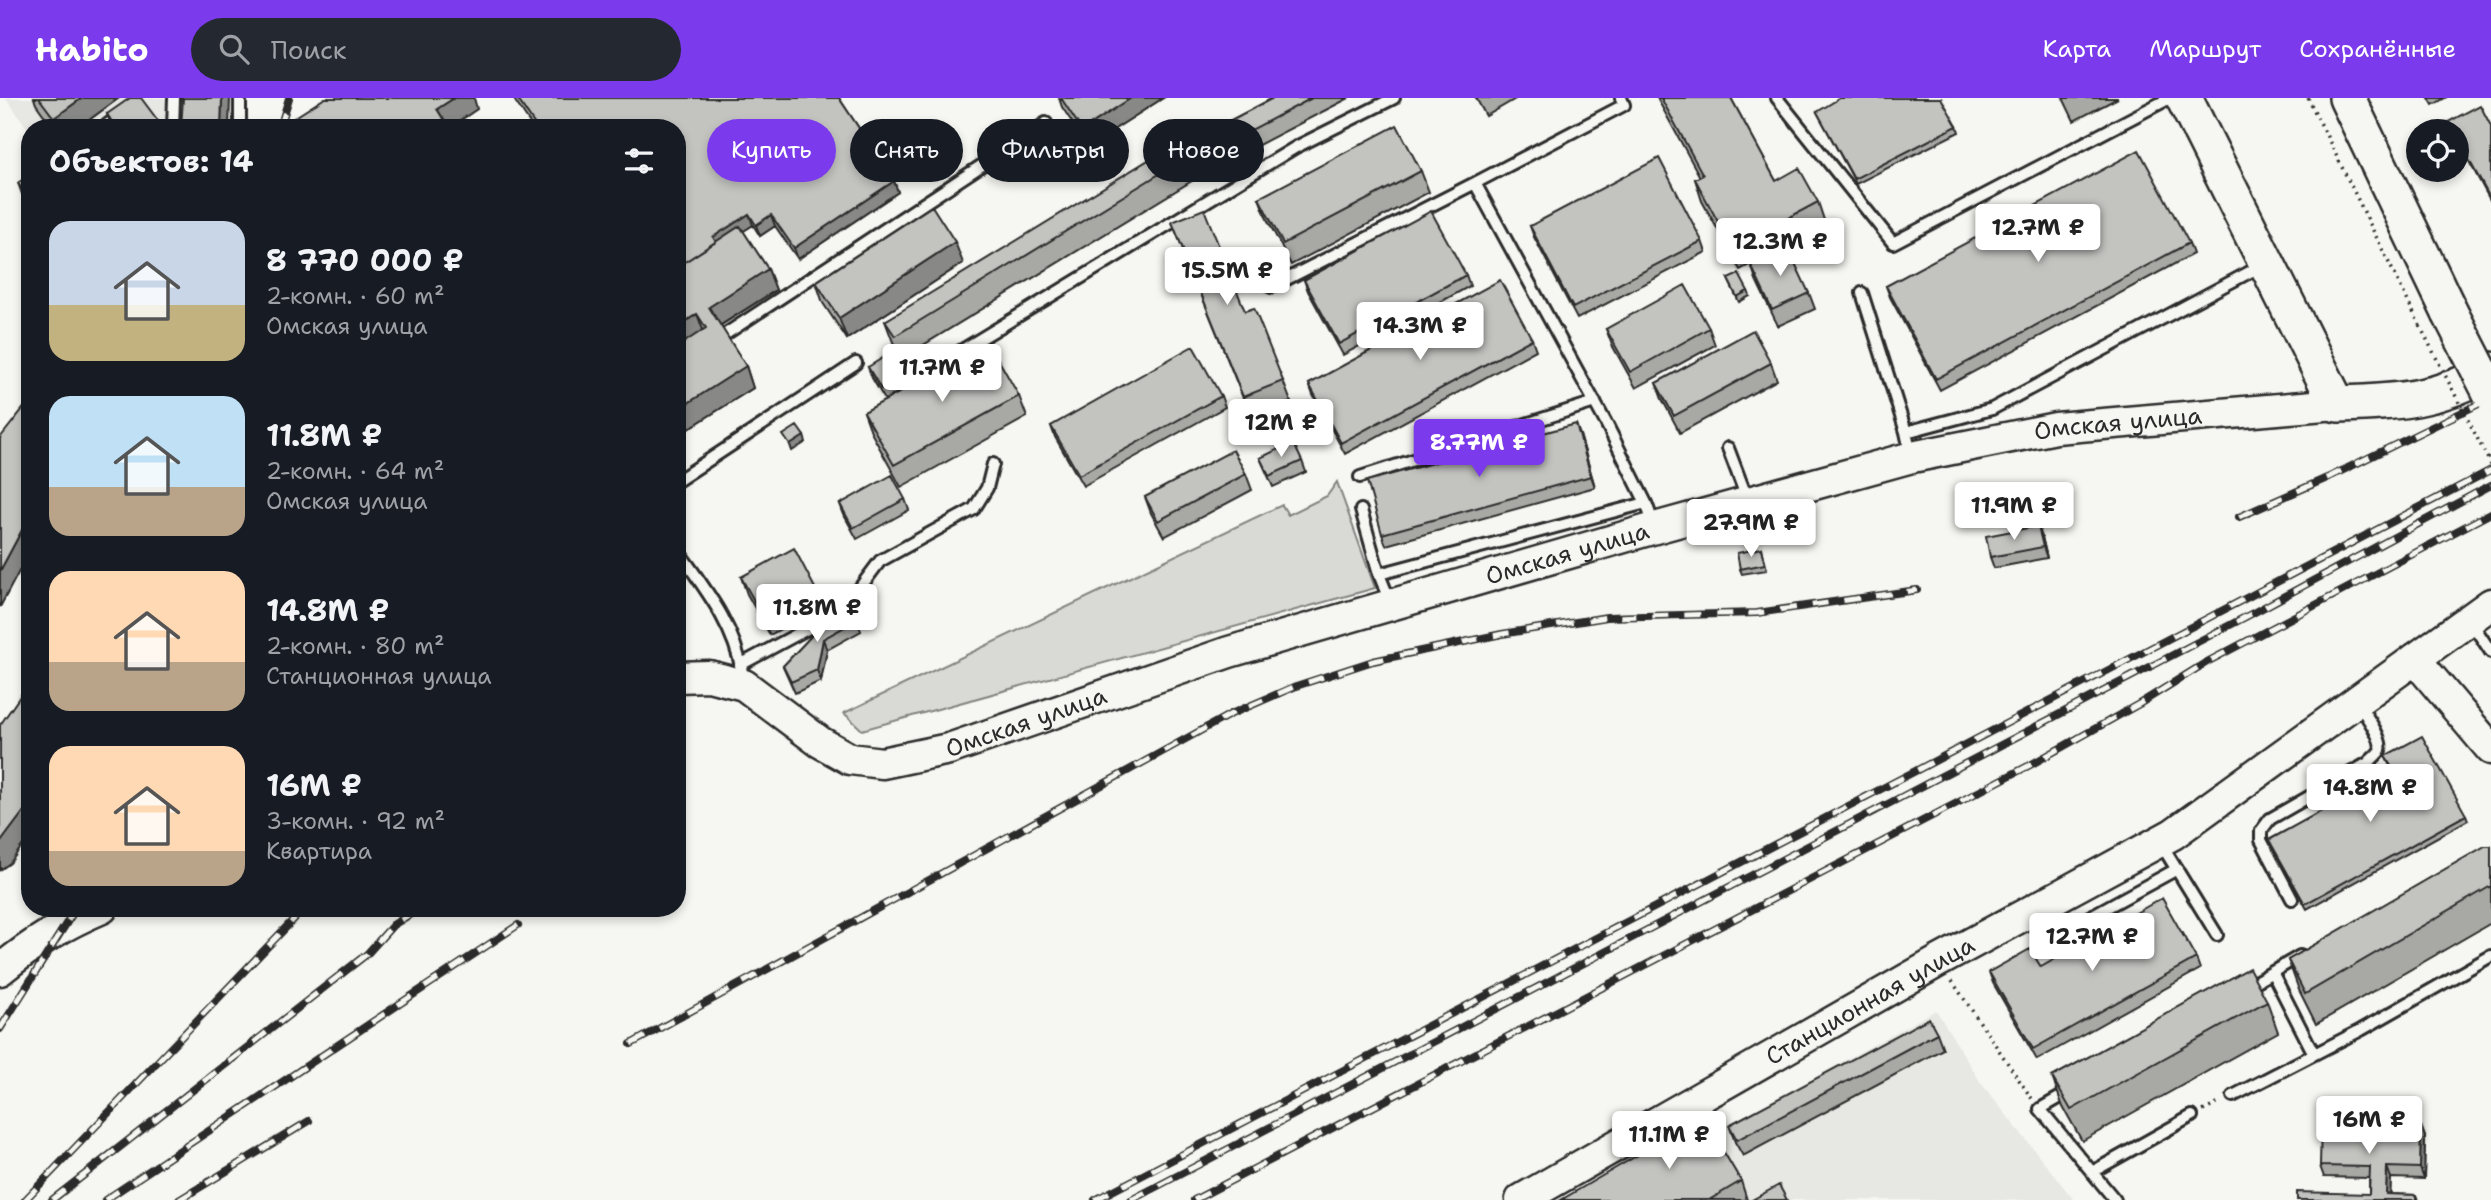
<!DOCTYPE html>
<html lang="ru">
<head>
<meta charset="utf-8">
<style>
	body { margin:0; font-family:"Shantell Sans",sans-serif; background:#242831; color:#f1f3f6; height:100vh; display:flex; flex-direction:column; font-size:26px; white-space:nowrap }
	* { box-sizing:border-box; margin:0 }
	p { font-size:23px; color:#9ea1a6 }
	.icon { flex:none; width:38px; height:38px; fill:none; stroke:currentColor; stroke-width:2; stroke-linecap:round; stroke-linejoin:round }
	.map { position:relative; flex:1; overflow:hidden }
	.side { position:absolute; left:21px; top:21px; width:665px; height:798px; display:flex; flex-direction:column; background:#171b24; border-radius:28px; box-shadow:0 4px 10px #0003 }
	.side>* { flex:none }
	.guide { position:absolute; left:707px; top:21px; width:665px; height:63px; display:flex; gap:14px }
	.tools { position:absolute; left:2406px; top:21px; display:grid; gap:14px }
	.tools a { display:grid; place-items:center; width:63px; height:63px; border-radius:50%; background:#171b24; box-shadow:0 4px 10px #0003; font-size:35px }
	.price { position:absolute; translate:-50% -60px; padding:0 16px; border-radius:7px; background:#fff; color:#222; font-size:23px; line-height:46px; filter:drop-shadow(0 2px 4px #0008) }
	.price::after { content:''; position:absolute; left:50%; top:42px; width:21px; height:16px; margin-left:-10px; background:inherit; clip-path:polygon(0 0,100% 0,50% 100%) }
	.price.current { background:#7c3aed; color:#fff }
	ul { padding:0; list-style:none }
	li { display:flex; align-items:center; gap:21px; height:175px; padding:0 28px }
	li span { display:grid; place-items:center; flex:none; width:196px; height:140px; border-radius:21px; color:#555 }
	li>.icon { margin-inline-start:auto }
	span .icon { width:84px; height:84px; fill:#fffc; stroke-width:1 }
	li b { font-size:30px }
	h2 { display:flex; justify-content:space-between; align-items:center; height:84px; padding:0 28px; font-size:30px }
	.tag { padding:0 24px; border-radius:32px; background:#171b24; box-shadow:0 4px 10px #0003; font-size:24px; line-height:63px }
	.tag.current { background:#7c3aed; color:#fff }
	header { display:flex; align-items:center; gap:42px; box-sizing:border-box; height:98px; padding:0 35px; background:#7c3aed; color:#fff }
	header strong { font-size:33px }
	nav { display:flex; gap:38px; margin-inline-start:auto; font-size:24px }
	.search { width:490px; height:63px; background:#242831; display:flex; align-items:center; gap:18px; box-sizing:border-box; padding:0 24px; border-radius:38px; color:#9ea1a6; font-size:26px }
	.map>svg:first-child { display:block }
	.built { fill:#e7e7e3 }
	.green { fill:#d9d9d5; stroke:#828280; stroke-width:2 }
	.lines { fill:none; stroke-linecap:round; stroke-linejoin:round }
	.service-casing { stroke:#2b2b2b; stroke-width:16 }
	.secondary-casing { stroke:#2b2b2b; stroke-width:35 }
	.primary-casing { stroke:#2b2b2b; stroke-width:40 }
	.path { stroke:#2b2b2b; stroke-width:3.5; stroke-dasharray:2 5; stroke-linecap:butt }
	.service { stroke:#f6f6f2; stroke-width:10 }
	.secondary { stroke:#f6f6f2; stroke-width:30 }
	.primary { stroke:#f6f6f2; stroke-width:35 }
	.rail-casing { stroke:#2b2b2b; stroke-width:8 }
	.rail { stroke:#f6f6f2; stroke-width:5; stroke-dasharray:16; stroke-linecap:butt }
	.primary-bridge-casing { stroke:#2b2b2b; stroke-width:40; stroke-linecap:butt }
	.path-bridge { stroke:#2b2b2b; stroke-width:3.5; stroke-dasharray:2 5; stroke-linecap:butt }
	.primary-bridge { stroke:#f6f6f2; stroke-width:35 }
	.wall { fill:#a8a8a5; stroke:#2b2b2b; stroke-width:2 }
	.shaded-wall { fill:#888886; stroke:#2b2b2b; stroke-width:2 }
	.building { fill:#c3c3c0; stroke:#2b2b2b; stroke-width:2 }
	.labels { text-anchor:middle; dominant-baseline:central; stroke-width:6; stroke-linejoin:round; paint-order:stroke }
	.street-label { font-size:24px; fill:#2b2b2b; stroke:#f6f6f2 }
</style>
</head>
<body>
<header>
<strong>Habito</strong>
<div class="search"><svg class="icon" aria-label="search" viewBox="0 0 24 24"><circle cx="10" cy="10" r="6"/><path d="M15 15l6 6"/></svg>Поиск</div>
<nav><a>Карта</a><a>Маршрут</a><a>Сохранённые</a></nav>
</header>
<div class="map">
<svg width="2491" height="1102" viewBox="0 0 2491 1102">
	<rect width="100%" height="100%" fill="#f6f6f2"/>
	<filter id="ink" filterUnits="userSpaceOnUse"><feTurbulence type="fractalNoise" baseFrequency=".0143" numOctaves="2"/><feDisplacementMap in="SourceGraphic" scale="14" xChannelSelector="R" yChannelSelector="G"/><feConvolveMatrix kernelMatrix="1 2 1 2 8 2 1 2 1" color-interpolation-filters="sRGB"/></filter>
	<g filter="url(#ink)">
		<path class="built" d="M 6,0 L 236,0 L 235,30 L 30,30 L 30,34 Z
			M 1936,912 L 1981,985 L 2074,1102 L 1593,1102 Z"/>
		<path class="green" d="M 1337,384 L 1375,490 L 862,632 L 844,615 L 1282,407 L 1288,417 L 1327,398 Z"/>
		<g class="lines">
			<g class="service-casing">
				<path id="service" d="M 240,0 L 240,30
					M 1621,0 L 1624,7 L 1475,85 L 1606,325 L 1646,405 L 1654,427
					M 1777,0 L 1893,145 L 2170,0
					M 103,30 L 120,17
					M 173,30 L 174,0
					M 1188,54 L 1224,35
					M 1271,189 L 1475,85
					M 1862,195 L 1906,334
					M 715,243 L 1046,25
					M 939,266 L 1296,49 L 1394,0
					M 1728,350 L 1748,403
					M 1911,357 L 1906,334 L 1992,311 L 2261,168
					M 1360,379 L 1595,304
					M 677,383 L 856,265
					M 1361,412 L 1379,476 L 1646,405
					M 677,451 C 704,490 734,526 742,574
					M 1379,476 L 1391,506
					M 2471,524 L 2491,554
					M 740,567 L 844,511 L 880,463 L 974,411 L 987,390 L 993,366
					M 2161,746 L 2217,837
					M 2292,801 L 2261,742 L 2261,733 L 2270,721 L 2368,665 C 2371,661 2378,657 2380,652 C 2384,641 2364,615 2358,605
					M 2080,824 L 2177,771
					M 2272,874 L 2314,956
					M 2245,890 L 2300,858
					M 2071,993 L 2040,1011 L 2115,1102
					M 2233,998 L 2361,932 L 2491,858
					M 2092,1074 L 2192,1018"/>
			</g>
			<g class="secondary-casing">
				<g id="secondary">
					<path d="M 2415,561 L 2491,651"/>
					<path id="s1" d="M 677,579 L 709,578 L 744,587 L 820,644 L 850,661 L 882,665 L 949,651 L 1229,554 L 1655,430 L 1912,359 L 2056,330 L 2337,306"/>
					<path d="M 0,872 C 33,845 62,827 102,810"/>
					<path id="s2" d="M 1521,1102 L 1939,863 L 2173,736 L 2491,506"/>
				</g>
			</g>
			<g class="primary-casing">
				<path id="primary" d="M 2184,0 L 2337,306 C 2396,304 2438,303 2491,272
					M 2347,0 L 2450,215"/>
			</g>
			<path class="path" d="M 2308,0 L 2420,228
				M 1952,883 L 2032,1001
				M 2203,1013 L 2221,1004"/>
			<use href="#service" class="service"/>
			<use href="#secondary" class="secondary"/>
			<use href="#primary" class="primary"/>
			<g class="rail-casing">
				<path id="rail" d="M 280,30 L 289,0
					M 2239,419 L 2327,380 L 2491,300
					M 0,931 L 76,810
					M 631,946 L 1231,616 L 1296,588 L 1373,563 L 1502,536 L 1607,519 L 1757,515 L 1917,492
					M 25,1102 L 295,820
					M 52,1102 L 367,856 L 393,827 L 420,810
					M 105,1102 L 518,827
					M 179,1102 L 309,1023
					M 1095,1102 L 2491,372
					M 1131,1102 L 2253,515 L 2491,387
					M 1194,1102 L 2032,666 L 2139,606 L 2207,564 L 2491,415"/>
			</g>
			<use href="#rail" class="rail"/>
			<g class="primary-bridge-casing">
				<path id="primary-bridge" d="M 2450,215 L 2491,295"/>
			</g>
			<path class="path-bridge" d="M 2420,228 L 2491,367"/>
			<use href="#primary-bridge" class="primary-bridge"/>
		</g>
		<path class="wall" d="M 34,0 L 119,0 L 78,30 L 53,30 L 36,6 Z
			M 513,0 L 839,0 L 894,83 L 898,94 L 798,161 L 775,128 L 760,138 L 753,127 L 743,133 L 768,171 L 776,192 L 720,228 L 746,268 L 753,290 L 677,338 L 677,30 L 533,30 Z
			M 1059,0 L 1163,0 L 1088,48 L 1062,9 Z
			M 1273,0 L 1349,0 L 1224,65 L 1216,49 L 1210,33 Z
			M 1476,0 L 1517,0 L 1486,18 Z
			M 1657,0 L 1731,0 L 1776,83 L 1818,104 L 1825,125 L 1756,163 L 1809,195 L 1815,211 L 1778,228 L 1756,182 L 1751,166 L 1740,172 L 1702,103 L 1695,81 L 1700,79 Z
			M 2063,0 L 2118,0 L 2074,23 Z
			M 2429,0 L 2445,0 L 2433,7 Z
			M 1817,14 L 1957,28 L 1959,34 L 1856,86 Z
			M 107,16 L 162,30 L 112,30 Z
			M 2448,24 L 2491,28 L 2491,104 L 2457,41 L 2457,33 L 2453,33 Z
			M 1200,51 L 1208,73 L 902,260 L 893,244 L 885,223 Z
			M 1421,73 L 1429,94 L 1291,167 L 1267,121 L 1259,100 Z
			M 30,77 L 30,108 L 22,96 L 18,85 Z
			M 1172,124 L 1245,213 L 1283,283 L 1291,304 L 1251,320 Z
			M 1530,128 L 1702,143 L 1706,154 L 1577,221 L 1534,139 Z
			M 2189,145 L 2193,156 L 1940,292 L 1890,199 L 1886,188 Z
			M 963,165 L 847,241 L 823,205 L 816,184 Z
			M 1466,177 L 1470,188 L 1343,257 L 1308,193 L 1304,182 Z
			M 1728,181 L 1748,193 L 1750,198 L 1739,204 Z
			M 1709,230 L 1715,247 L 1636,290 L 1612,247 L 1606,231 Z
			M 1532,241 L 1536,252 L 1345,356 L 1313,297 L 1309,286 Z
			M 1771,265 L 1777,282 L 1680,335 L 1662,301 L 1656,285 Z
			M 868,269 L 908,275 L 912,286 L 885,302 L 872,280 Z
			M 1019,298 L 1027,319 L 901,389 L 872,336 L 864,314 Z
			M 1221,298 L 1225,309 L 1083,388 L 1055,339 L 1051,328 Z
			M 1580,337 L 1595,389 L 1386,447 L 1382,436 Z
			M 1260,360 L 1302,363 L 1306,374 L 1273,389 Z
			M 1246,376 L 1252,392 L 1164,439 L 1151,415 L 1145,399 Z
			M 905,401 L 909,412 L 857,441 L 844,417 L 840,406 Z
			M 2042,439 L 2047,460 L 1994,470 L 1990,459 Z
			M 1762,450 L 1767,472 L 1742,476 L 1740,471 Z
			M 741,479 L 816,492 L 822,508 L 770,537 L 747,496 Z
			M 857,522 L 861,533 L 827,552 L 821,583 L 795,595 L 783,568 L 817,532 L 814,525 Z
			M 2385,658 L 2466,717 L 2468,722 L 2307,811 L 2269,742 L 2393,674 Z
			M 2491,748 L 2491,825 L 2316,926 L 2299,892 L 2288,862 Z
			M 2196,860 L 2200,871 L 2037,962 L 1993,885 L 1989,874 Z
			M 2267,903 L 2278,934 L 2082,1043 L 2063,1009 L 2052,979 Z
			M 1937,935 L 1943,951 L 1743,1058 L 1735,1044 L 1729,1027 Z
			M 2421,1028 L 2425,1039 L 2424,1081 L 2391,1080 L 2390,1096 L 2416,1097 L 2418,1102 L 2297,1102 L 2369,1096 L 2369,1080 L 2324,1079 L 2320,1068 Z
			M 1741,1083 L 1747,1102 L 1561,1102 Z"/>
		<path class="shaded-wall" d="M 82,0 L 119,0 L 78,30 L 57,30 L 54,20 Z
			M 222,0 L 230,0 L 229,30 L 221,30 Z
			M 454,0 L 474,0 L 477,11 L 449,30 L 437,11 Z
			M 1131,0 L 1163,0 L 1088,48 L 1082,32 Z
			M 894,83 L 898,94 L 798,161 L 794,150 Z
			M 749,116 L 753,127 L 717,150 L 713,139 Z
			M 771,117 L 775,128 L 760,138 L 756,127 Z
			M 955,144 L 963,165 L 847,241 L 839,220 Z
			M 768,171 L 776,192 L 716,230 L 709,209 Z
			M 697,216 L 705,237 L 677,255 L 677,229 Z
			M 746,268 L 753,290 L 677,338 L 677,312 Z
			M 1576,326 L 1580,337 L 1595,389 L 1591,378 Z
			M 804,338 L 806,344 L 792,353 L 790,347 Z
			M 30,417 L 30,453 L 0,509 L 0,473 Z
			M 2038,428 L 2042,439 L 2047,460 L 2043,449 Z
			M 823,541 L 827,552 L 821,583 L 817,572 Z
			M 30,705 L 30,737 L 10,765 L 0,772 L 0,745 Z
			M 2421,1028 L 2425,1039 L 2424,1081 L 2420,1070 Z
			M 2387,1069 L 2391,1080 L 2390,1102 L 2386,1096 Z"/>
		<path class="building" d="M 39,0 L 82,0 L 54,20 Z
			M 130,0 L 141,0 L 162,28 L 159,30 L 116,30 L 107,16 Z
			M 183,0 L 222,0 L 221,30 L 181,30 Z
			M 325,0 L 454,0 L 437,11 L 449,30 L 289,30 L 286,25 Z
			M 517,0 L 839,0 L 894,83 L 794,150 L 771,117 L 756,127 L 749,116 L 713,139 L 716,144 L 677,169 L 677,30 L 537,30 Z
			M 1061,0 L 1131,0 L 1082,32 Z
			M 1273,0 L 1312,0 L 1219,49 L 1210,33 Z
			M 1661,0 L 1731,0 L 1776,83 L 1799,70 L 1818,104 L 1732,150 L 1695,81 L 1703,77 Z
			M 1840,0 L 1941,0 L 1957,28 L 1854,81 L 1817,14 Z
			M 2480,7 L 2491,28 L 2491,102 L 2457,40 L 2457,33 L 2454,33 L 2448,24 Z
			M 1397,27 L 1421,73 L 1283,146 L 1259,100 Z
			M 1191,36 L 1200,51 L 895,238 L 885,223 Z
			M 2139,52 L 2189,145 L 1936,281 L 1886,188 Z
			M 1659,60 L 1702,143 L 1573,210 L 1530,128 Z
			M 30,77 L 30,103 L 18,85 Z
			M 932,108 L 955,144 L 839,220 L 816,184 Z
			M 1204,111 L 1245,213 L 1254,210 L 1283,283 L 1243,299 L 1172,124 Z
			M 1431,113 L 1466,177 L 1339,246 L 1304,182 Z
			M 740,128 L 768,171 L 709,209 L 746,268 L 677,312 L 677,249 L 706,230 L 697,216 L 677,229 L 677,169 Z
			M 1787,148 L 1809,195 L 1772,212 L 1750,165 Z
			M 1739,176 L 1748,193 L 1737,199 L 1728,181 Z
			M 1500,182 L 1532,241 L 1341,345 L 1309,286 Z
			M 1685,187 L 1709,230 L 1630,274 L 1606,231 Z
			M 1753,232 L 1771,265 L 1674,318 L 1656,285 Z
			M 989,245 L 1019,298 L 894,367 L 864,314 Z
			M 1193,248 L 1221,298 L 1079,377 L 1051,328 Z
			M 894,253 L 908,275 L 881,291 L 868,269 Z
			M 30,302 L 30,417 L 0,473 L 0,340 Z
			M 1576,326 L 1591,378 L 1382,436 L 1367,383 Z
			M 797,328 L 804,338 L 790,347 L 783,337 Z
			M 1293,344 L 1302,363 L 1269,378 L 1260,360 Z
			M 1233,352 L 1246,376 L 1158,423 L 1145,399 Z
			M 892,377 L 905,401 L 853,430 L 840,406 Z
			M 2038,428 L 2043,449 L 1990,459 L 1986,438 Z
			M 794,450 L 816,492 L 764,521 L 741,479 Z
			M 1762,450 L 1765,466 L 1740,471 L 1737,455 Z
			M 848,506 L 857,522 L 823,541 L 817,572 L 791,584 L 783,568 L 818,531 L 814,525 Z
			M 30,584 L 30,705 L 0,745 L 0,627 Z
			M 2422,638 L 2466,717 L 2305,806 L 2269,742 L 2394,673 L 2385,658 Z
			M 2485,748 L 2491,748 L 2491,788 L 2305,896 L 2288,862 Z
			M 2162,800 L 2196,860 L 2033,951 L 1989,874 L 2030,851 L 2041,869 Z
			M 2249,870 L 2267,903 L 2071,1012 L 2052,979 Z
			M 1929,920 L 1937,935 L 1737,1042 L 1729,1027 Z
			M 1703,1019 L 1741,1083 L 1709,1102 L 1561,1102 Z
			M 2321,1026 L 2421,1028 L 2420,1070 L 2387,1069 L 2386,1096 L 2416,1097 L 2416,1102 L 2297,1102 L 2297,1094 L 2369,1096 L 2370,1069 L 2320,1068 Z
			M 1779,1087 L 1787,1102 L 1752,1102 Z"/>
	</g>
	<g class="labels">
		<g class="street-label">
			<text stroke="none"><textPath href="#s1" startOffset="1514">Омская улица</textPath></text>
			<text stroke="none"><textPath href="#s1" startOffset="947">Омская улица</textPath></text>
			<text stroke="none"><textPath href="#s1" startOffset="380">Омская улица</textPath></text>
			<text stroke="none"><textPath href="#s2" startOffset="402">Станционная улица</textPath></text>
		</g>
	</g>
</svg>
<div class="tools">
<a><svg class="icon" aria-label="locate" viewBox="0 0 24 24"><circle cx="12" cy="12" r="6"/><path d="M12 2v4M12 18v4M2 12h4M18 12h4"/></svg></a>
</div>
<b class="price" style="left:2038px;top:166px">12.7M ₽</b>
<b class="price" style="left:1780px;top:180px">12.3M ₽</b>
<b class="price" style="left:1227px;top:209px">15.5M ₽</b>
<b class="price" style="left:1420px;top:264px">14.3M ₽</b>
<b class="price" style="left:942px;top:306px">11.7M ₽</b>
<b class="price" style="left:1281px;top:361px">12M ₽</b>
<b class="price current" style="left:1479px;top:381px">8.77M ₽</b>
<b class="price" style="left:2014px;top:444px">11.9M ₽</b>
<b class="price" style="left:1751px;top:461px">27.9M ₽</b>
<b class="price" style="left:817px;top:546px">11.8M ₽</b>
<b class="price" style="left:2370px;top:726px">14.8M ₽</b>
<b class="price" style="left:2092px;top:875px">12.7M ₽</b>
<b class="price" style="left:2369px;top:1058px">16M ₽</b>
<b class="price" style="left:1669px;top:1073px">11.1M ₽</b>
<div class="guide">
<a class="tag current">Купить</a>
<a class="tag">Снять</a>
<a class="tag">Фильтры</a>
<a class="tag">Новое</a>
</div>
<section class="side">
<h2>Объектов: 14<svg class="icon" aria-label="filters" viewBox="0 0 24 24"><path d="M4 7h16M4 17h16"/><circle cx="9" cy="7" r="2"/><circle cx="15" cy="17" r="2"/></svg></h2>
<ul>
<li><span style="background:linear-gradient(#c9d6e8 60%,#c2b280 0)"><svg class="icon" aria-label="home" viewBox="0 0 24 24"><path d="M3 11l9-7 9 7M6 9v11h12V9"/></svg></span><div><b>8 770 000 ₽</b><p>2-комн. · 60 m²</p><p>Омская улица</p></div></li>
<li><span style="background:linear-gradient(#bfe0f5 65%,#b9a48a 0)"><svg class="icon" aria-label="home" viewBox="0 0 24 24"><path d="M3 11l9-7 9 7M6 9v11h12V9"/></svg></span><div><b>11.8M ₽</b><p>2-комн. · 64 m²</p><p>Омская улица</p></div></li>
<li><span style="background:linear-gradient(#ffd9b3 65%,#b9a48a 0)"><svg class="icon" aria-label="home" viewBox="0 0 24 24"><path d="M3 11l9-7 9 7M6 9v11h12V9"/></svg></span><div><b>14.8M ₽</b><p>2-комн. · 80 m²</p><p>Станционная улица</p></div></li>
<li><span style="background:linear-gradient(#ffd9b3 75%,#b9a48a 0)"><svg class="icon" aria-label="home" viewBox="0 0 24 24"><path d="M3 11l9-7 9 7M6 9v11h12V9"/></svg></span><div><b>16M ₽</b><p>3-комн. · 92 m²</p><p>Квартира</p></div></li>
</ul>
</section>
</div>
</body>
</html>
